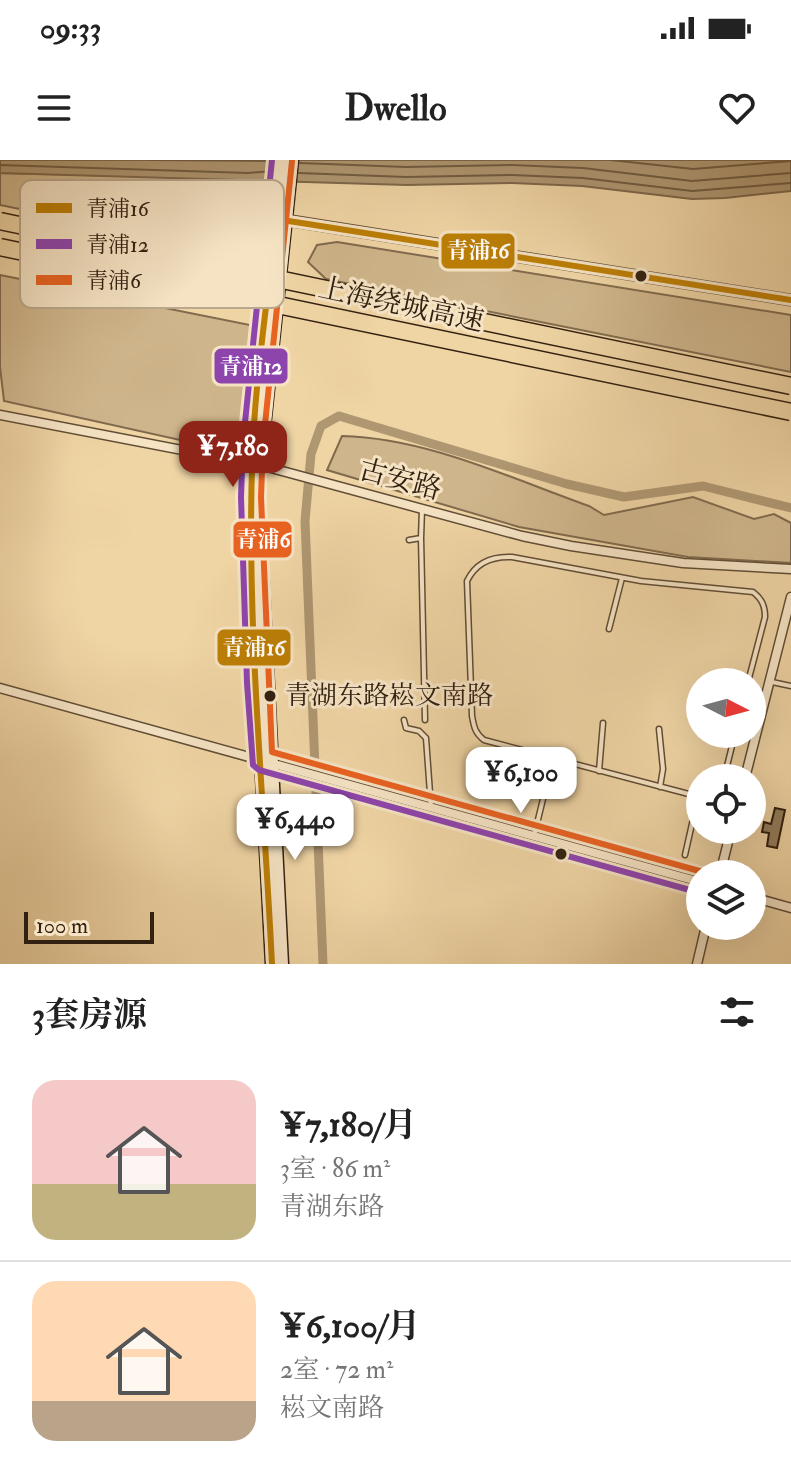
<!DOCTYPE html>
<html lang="zh">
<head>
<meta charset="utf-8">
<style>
	body { margin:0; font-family:"IM FELL Double Pica","Noto Serif SC",serif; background:#f6f6f6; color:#222; height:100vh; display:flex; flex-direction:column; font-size:30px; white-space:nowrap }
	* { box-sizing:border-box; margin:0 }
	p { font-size:26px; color:#767676 }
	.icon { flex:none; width:44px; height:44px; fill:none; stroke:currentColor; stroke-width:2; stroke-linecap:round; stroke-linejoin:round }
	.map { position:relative; height:804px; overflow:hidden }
	.details { display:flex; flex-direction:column; background:#fff; flex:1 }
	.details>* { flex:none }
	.needle { width:52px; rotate:96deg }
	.tools { position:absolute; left:686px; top:508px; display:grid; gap:16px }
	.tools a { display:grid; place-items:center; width:80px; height:80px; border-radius:50%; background:#fff; box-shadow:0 8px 32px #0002; font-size:40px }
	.scale { position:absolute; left:24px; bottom:20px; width:130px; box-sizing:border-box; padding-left:8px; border:4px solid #322011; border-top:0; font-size:22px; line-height:28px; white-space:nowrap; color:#322011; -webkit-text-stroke:6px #f5e3c4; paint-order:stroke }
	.price { position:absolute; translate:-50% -68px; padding:0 18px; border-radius:16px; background:#fff; color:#222; font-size:26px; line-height:52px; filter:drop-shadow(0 2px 4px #0008) }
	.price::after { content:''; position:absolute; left:50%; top:48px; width:24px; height:18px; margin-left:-12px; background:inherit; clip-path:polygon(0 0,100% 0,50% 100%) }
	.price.current { background:#8f2418; color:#fff }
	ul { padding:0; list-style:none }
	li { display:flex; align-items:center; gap:24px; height:200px; padding:0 32px }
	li+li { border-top:2px solid #e0e0e0 }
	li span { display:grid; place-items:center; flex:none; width:224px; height:160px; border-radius:24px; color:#555 }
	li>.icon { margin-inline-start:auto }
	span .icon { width:96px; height:96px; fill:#fffc; stroke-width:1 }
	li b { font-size:34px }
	h2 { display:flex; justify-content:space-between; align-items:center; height:96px; padding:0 32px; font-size:34px }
	.status { display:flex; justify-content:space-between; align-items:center; height:56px; padding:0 40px; background:#fff; direction:ltr }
	.status svg { height:22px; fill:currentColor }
	header { display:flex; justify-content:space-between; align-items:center; height:104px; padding:0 32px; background:#fff; font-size:36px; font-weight:800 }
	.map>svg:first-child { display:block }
	.green { fill:#cfb58b; stroke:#806a4e; stroke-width:2 }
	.water { fill:#af9772; stroke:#7d674b; stroke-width:2 }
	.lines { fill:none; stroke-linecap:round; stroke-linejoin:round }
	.shore { stroke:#705c42; stroke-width:2 }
	.canal { stroke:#af9772; stroke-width:9 }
	.building { fill:#947e5d; stroke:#322011; stroke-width:2 }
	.service-casing { stroke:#614d36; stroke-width:7 }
	.minor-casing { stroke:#614d36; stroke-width:11 }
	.tertiary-casing { stroke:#614d36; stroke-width:13 }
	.secondary-casing { stroke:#322011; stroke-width:15 }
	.service { stroke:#f5e3c4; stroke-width:4 }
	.minor { stroke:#f5e3c4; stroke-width:8 }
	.tertiary { stroke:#f5e3c4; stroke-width:10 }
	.secondary { stroke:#f5e3c4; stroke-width:12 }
	.motorway-bridge-casing { stroke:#322011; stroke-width:19; stroke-linecap:butt }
	.motorway-bridge { stroke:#efd4a4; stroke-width:16 }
	.bus-1-casing { stroke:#f5e3c4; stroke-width:12 }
	.bus-2-casing { stroke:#f5e3c4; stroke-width:12 }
	.bus-3-casing { stroke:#f5e3c4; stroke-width:12 }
	.bus-1 { stroke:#bc7e05; stroke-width:6 }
	.bus-2 { stroke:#8e44ad; stroke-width:6 }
	.bus-3 { stroke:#e86221; stroke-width:6 }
	.bus-dot { fill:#322011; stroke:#f5e3c4; stroke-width:3 }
	.labels { text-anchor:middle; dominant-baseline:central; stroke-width:6; stroke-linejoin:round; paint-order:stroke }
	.bus-label { font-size:26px; fill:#322011; stroke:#f5e3c4; text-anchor:start }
	.street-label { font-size:28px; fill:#322011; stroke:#f5e3c4 }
	.key { fill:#f5e3c4; stroke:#baa88e; stroke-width:2 }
	.key-label { font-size:22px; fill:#322011 }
	.line-badge { stroke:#f5e3c4; stroke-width:3 }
	.badge-label { font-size:22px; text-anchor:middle; font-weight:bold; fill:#fff }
</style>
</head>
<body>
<div class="status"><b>09:33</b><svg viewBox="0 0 49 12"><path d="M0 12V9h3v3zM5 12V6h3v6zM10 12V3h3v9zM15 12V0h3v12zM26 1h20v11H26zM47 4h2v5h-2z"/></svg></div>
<header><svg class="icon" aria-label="menu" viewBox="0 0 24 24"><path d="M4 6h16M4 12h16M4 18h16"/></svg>Dwello<svg class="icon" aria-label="heart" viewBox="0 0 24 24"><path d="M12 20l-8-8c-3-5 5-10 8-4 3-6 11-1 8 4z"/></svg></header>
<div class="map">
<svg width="791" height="804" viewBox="0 0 791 804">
	<rect width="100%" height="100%" fill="#efd4a4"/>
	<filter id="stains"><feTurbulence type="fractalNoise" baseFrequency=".0025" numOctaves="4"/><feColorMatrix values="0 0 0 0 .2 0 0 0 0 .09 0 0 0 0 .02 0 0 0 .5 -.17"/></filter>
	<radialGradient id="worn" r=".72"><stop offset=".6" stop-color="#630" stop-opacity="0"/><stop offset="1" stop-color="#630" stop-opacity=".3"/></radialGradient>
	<path class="green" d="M 0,13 L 257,19 L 260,29 L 255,97 L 0,45 Z
		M 337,82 L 791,155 L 791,212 L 326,119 L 308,102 L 317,85 Z
		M 0,115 L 255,166 L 245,286 L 234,292 L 4,241 L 0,207 Z
		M 342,276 C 427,278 510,318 589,346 L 604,355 L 693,337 L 754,359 L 774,354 L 791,363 L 791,403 L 688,397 L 519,367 L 327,310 Z"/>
	<path class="water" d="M 0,0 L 791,0 L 791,31 L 725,38 L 692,39 L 582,26 L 512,23 L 407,25 L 0,13 Z"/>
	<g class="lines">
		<path class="shore" d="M 150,0 L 274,1
			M 611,0 L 693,9 L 791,1
			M 300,3 L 406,7 L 512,5 L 583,8 L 692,21 L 791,13
			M 0,5 L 248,13 L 273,11
			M 299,13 L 406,17 L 512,15 L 583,18 L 692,31 L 791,23"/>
		<path class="canal" d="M 323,804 L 305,361 L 311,294 L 321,266 L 339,256 L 567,324 L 624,337 L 703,326 L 791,348"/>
	</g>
	<path class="building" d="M 775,648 L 785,650 L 777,688 L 767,686 L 769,673 L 762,672 L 764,662 L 771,664 Z"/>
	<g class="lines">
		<g class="service-casing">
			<path id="service" d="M 421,378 L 425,560
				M 409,380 L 421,378 L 422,349
				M 609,469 L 622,418
				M 772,522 L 791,526
				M 404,560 L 406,568 L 419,571 L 426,578 L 431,647
				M 659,569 L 663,609 L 660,627
				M 599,611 L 603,563
				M 724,618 L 735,574
				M 700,637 L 484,580 C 475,573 474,567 472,556 L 467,421 C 476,402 492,396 512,397 L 641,421 L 753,432 C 762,439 765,446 765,457 L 748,522
				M 534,676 L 553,598
				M 685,695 L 698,637"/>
		</g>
		<g class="minor-casing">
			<path id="minor" d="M 0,255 L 260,305 L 522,376 L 571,386 L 683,403 L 791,409
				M 0,528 L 700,722
				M 745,618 L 791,437
				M 720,714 L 731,670
				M 752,737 L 791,748
				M 697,804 L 706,766"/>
		</g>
		<g class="tertiary-casing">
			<path id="tertiary" d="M 279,59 L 791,140"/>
		</g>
		<g class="secondary-casing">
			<path id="secondary" d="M 252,309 L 282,0
				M 252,376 L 257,523 L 272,804
				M 282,804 L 259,348 L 260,305 L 292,0"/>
		</g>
		<use href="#service" class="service"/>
		<use href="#minor" class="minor"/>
		<use href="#tertiary" class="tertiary"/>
		<use href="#secondary" class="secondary"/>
		<g class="motorway-bridge-casing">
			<path id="motorway-bridge" d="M 0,61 L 791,226
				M 0,87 L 791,252"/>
		</g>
		<use href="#motorway-bridge" class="motorway-bridge"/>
		<g class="bus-1-casing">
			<path id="bus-1" d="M 272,804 C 264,639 247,472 252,307 C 254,224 268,141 276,59 L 791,140"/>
		</g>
		<g class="bus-2-casing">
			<path id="bus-2" d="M 272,0 L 243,282 L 241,337 L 247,523 L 253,605 L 259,610 L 697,732"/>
		</g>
		<g class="bus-3-casing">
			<path id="bus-3" d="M 292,1 L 263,284 L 261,337 L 272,592 L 703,712"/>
		</g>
		<use href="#bus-1" class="bus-1"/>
		<use href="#bus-2" class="bus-2"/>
		<use href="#bus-3" class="bus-3"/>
	</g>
	<g class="bus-dot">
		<circle cx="641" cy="116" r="7"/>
		<circle cx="270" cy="536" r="7"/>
		<circle cx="561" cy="694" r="7"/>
	</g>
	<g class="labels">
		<g class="bus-label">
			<text x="285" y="536">青湖东路崧文南路</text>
		</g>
		<g class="street-label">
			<text transform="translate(401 145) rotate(12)">上海绕城高速</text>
			<text transform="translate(400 320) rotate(15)">古安路</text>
		</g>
	</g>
	<rect x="20" y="20" width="264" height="128" rx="12" class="key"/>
	<rect x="36" y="43" width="36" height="10" fill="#bc7e05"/>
	<rect x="36" y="79" width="36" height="10" fill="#8e44ad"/>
	<rect x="36" y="115" width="36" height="10" fill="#e86221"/>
	<g class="key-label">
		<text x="86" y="56">青浦16</text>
		<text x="86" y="92">青浦12</text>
		<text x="86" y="128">青浦6</text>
	</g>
	<g class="line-badge">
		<rect x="440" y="72" width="76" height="38" rx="8" fill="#bc7e05"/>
		<rect x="213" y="187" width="76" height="38" rx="8" fill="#8e44ad"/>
		<rect x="232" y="360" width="61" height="39" rx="8" fill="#e86221"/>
		<rect x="216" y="468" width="76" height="39" rx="8" fill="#bc7e05"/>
	</g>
	<g class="badge-label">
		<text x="478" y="98">青浦16</text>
		<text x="251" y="214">青浦12</text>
		<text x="263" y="387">青浦6</text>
		<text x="254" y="495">青浦16</text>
	</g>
	<rect width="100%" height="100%" filter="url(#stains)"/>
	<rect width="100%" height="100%" fill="url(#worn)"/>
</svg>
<div class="tools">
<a><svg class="needle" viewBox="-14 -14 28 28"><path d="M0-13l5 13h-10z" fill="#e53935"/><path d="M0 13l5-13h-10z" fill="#767676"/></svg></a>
<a><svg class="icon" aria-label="locate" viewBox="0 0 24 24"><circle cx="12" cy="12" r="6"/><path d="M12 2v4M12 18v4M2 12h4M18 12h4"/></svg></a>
<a><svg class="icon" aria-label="layers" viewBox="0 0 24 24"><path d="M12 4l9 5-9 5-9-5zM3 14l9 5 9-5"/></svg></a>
</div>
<div class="scale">100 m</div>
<b class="price current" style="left:233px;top:329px">¥7,180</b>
<b class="price" style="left:521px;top:655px">¥6,100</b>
<b class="price" style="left:295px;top:702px">¥6,440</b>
</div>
<section class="details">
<h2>3套房源<svg class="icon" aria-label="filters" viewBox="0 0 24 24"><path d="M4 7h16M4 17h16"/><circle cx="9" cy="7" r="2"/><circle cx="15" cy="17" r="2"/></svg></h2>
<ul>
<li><span style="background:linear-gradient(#f6c9c9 65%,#c2b280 0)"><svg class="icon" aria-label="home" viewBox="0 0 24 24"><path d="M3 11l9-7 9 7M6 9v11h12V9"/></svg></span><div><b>¥7,180/月</b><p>3室 · 86 m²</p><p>青湖东路</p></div></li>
<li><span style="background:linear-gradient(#ffd9b3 75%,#b9a48a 0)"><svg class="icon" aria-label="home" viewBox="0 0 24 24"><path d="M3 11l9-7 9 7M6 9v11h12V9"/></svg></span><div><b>¥6,100/月</b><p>2室 · 72 m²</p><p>崧文南路</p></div></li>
</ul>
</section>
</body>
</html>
